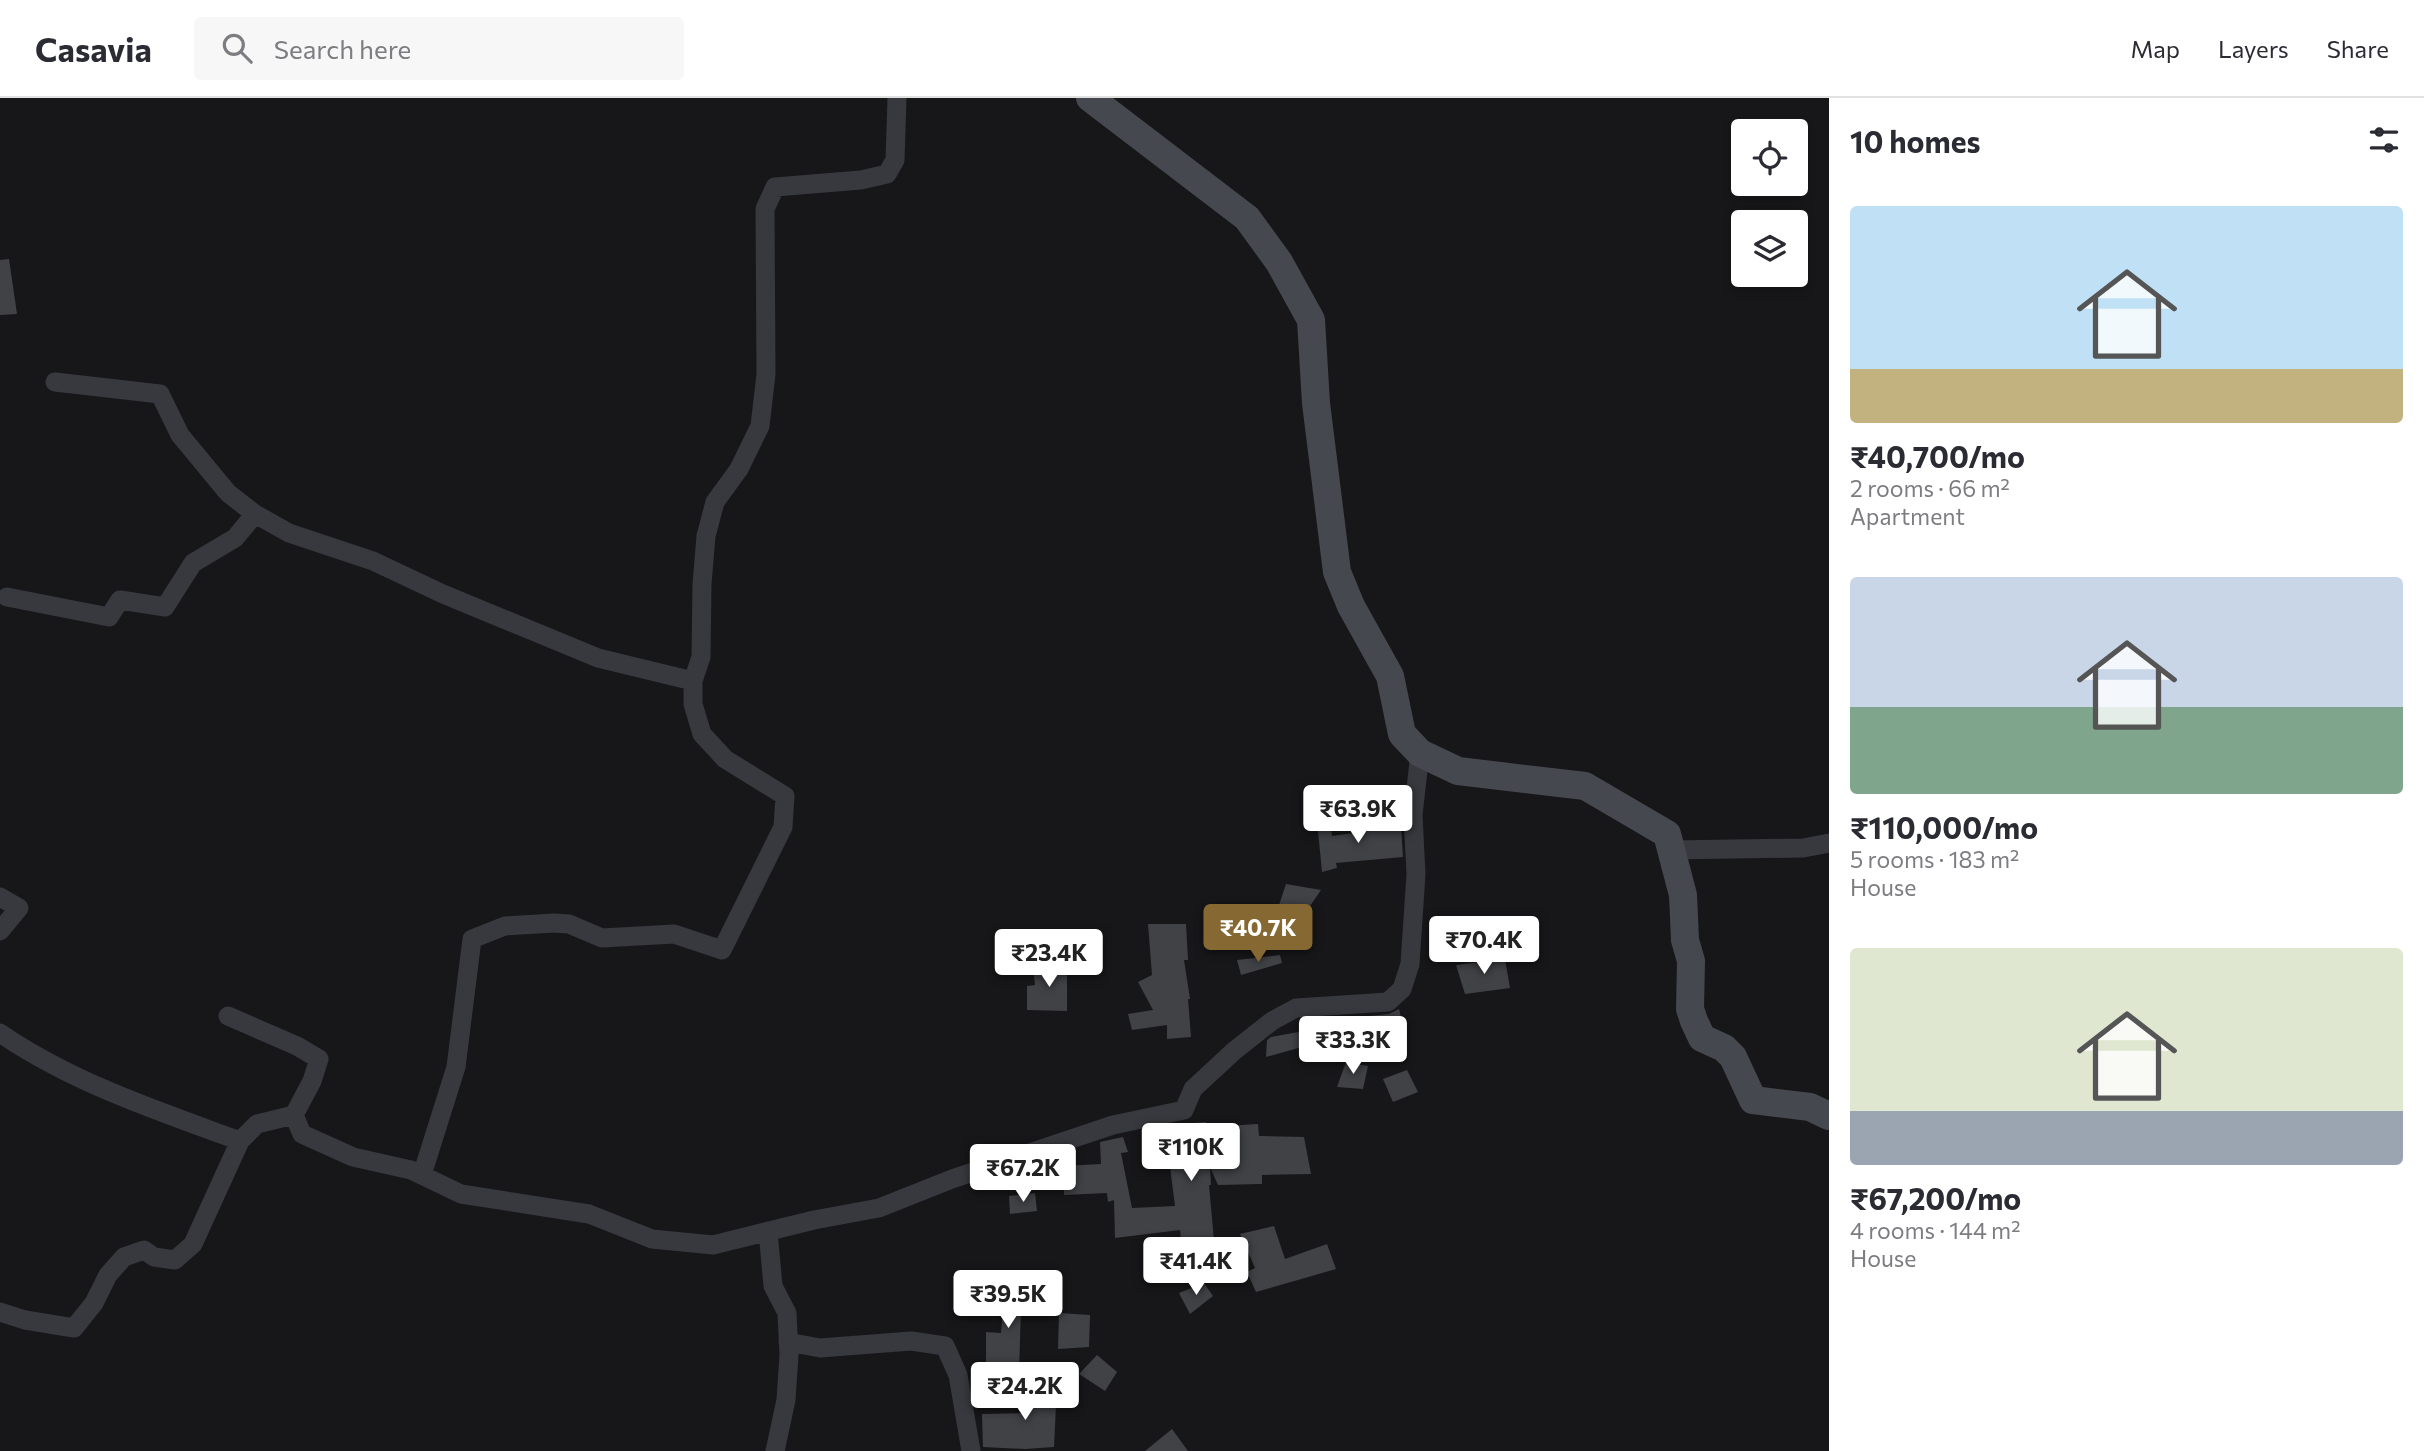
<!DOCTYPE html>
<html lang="en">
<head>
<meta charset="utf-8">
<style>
	body { margin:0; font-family:Commissioner,sans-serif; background:#f7f7f7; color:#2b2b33; height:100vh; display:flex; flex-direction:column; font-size:26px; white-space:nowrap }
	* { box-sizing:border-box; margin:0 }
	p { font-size:23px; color:#7c7c81 }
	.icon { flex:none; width:38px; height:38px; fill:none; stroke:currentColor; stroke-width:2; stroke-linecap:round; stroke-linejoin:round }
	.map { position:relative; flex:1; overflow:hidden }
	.details { display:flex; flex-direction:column; background:#fff; width:595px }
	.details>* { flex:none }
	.controls { position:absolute; left:1731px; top:21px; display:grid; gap:14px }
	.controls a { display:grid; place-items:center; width:77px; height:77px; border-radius:7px; background:#fff; box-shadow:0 4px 10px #0003; font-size:35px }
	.price { position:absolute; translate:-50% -60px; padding:0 16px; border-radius:7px; background:#fff; color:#222; font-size:23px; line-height:46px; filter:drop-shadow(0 2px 4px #0008) }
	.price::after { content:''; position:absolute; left:50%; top:42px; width:21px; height:16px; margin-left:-10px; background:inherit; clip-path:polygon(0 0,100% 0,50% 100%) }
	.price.selected { background:#866832; color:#fff }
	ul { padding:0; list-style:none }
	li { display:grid; align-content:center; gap:14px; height:371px; padding:0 21px }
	li span { display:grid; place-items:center; height:217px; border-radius:7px; color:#555 }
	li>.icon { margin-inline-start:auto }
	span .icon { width:126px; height:126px; fill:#fffc; stroke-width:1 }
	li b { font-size:30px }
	h2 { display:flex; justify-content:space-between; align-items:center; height:84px; padding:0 21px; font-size:30px }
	header { display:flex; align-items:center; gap:42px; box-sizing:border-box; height:98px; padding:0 35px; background:#fff; border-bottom:2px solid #e1e1e2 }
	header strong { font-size:33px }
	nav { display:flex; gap:38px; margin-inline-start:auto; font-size:24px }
	.search { width:490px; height:63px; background:#f7f7f7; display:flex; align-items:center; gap:18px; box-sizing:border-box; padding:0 24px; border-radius:7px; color:#7c7c81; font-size:26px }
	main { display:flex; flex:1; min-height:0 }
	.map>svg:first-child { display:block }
	.building { fill:#414246 }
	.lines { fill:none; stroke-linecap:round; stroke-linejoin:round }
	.street { stroke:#37393e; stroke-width:19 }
	.secondary { stroke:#45484e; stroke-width:28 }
</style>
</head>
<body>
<header>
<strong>Casavia</strong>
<div class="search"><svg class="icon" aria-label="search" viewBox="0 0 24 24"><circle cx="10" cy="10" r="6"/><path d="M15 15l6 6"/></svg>Search here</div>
<nav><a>Map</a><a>Layers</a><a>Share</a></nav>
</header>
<main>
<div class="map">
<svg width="1829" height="1353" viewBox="0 0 1829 1353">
	<rect width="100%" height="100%" fill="#171719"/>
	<path class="building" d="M 9,161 L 17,216 L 0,217 L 0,162 Z
		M 1330,722 L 1332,738 L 1401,728 L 1403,759 L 1336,765 L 1337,770 L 1322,774 L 1317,723 Z
		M 1286,786 L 1321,792 L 1308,811 L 1279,807 Z
		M 1148,826 L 1186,826 L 1188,862 L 1184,862 L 1190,901 L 1188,901 L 1191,939 L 1167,941 L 1167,927 L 1132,932 L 1128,916 L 1153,912 L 1138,884 L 1152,877 Z
		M 1280,857 L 1282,865 L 1241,877 L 1237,862 Z
		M 1505,861 L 1510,890 L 1465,896 L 1456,867 Z
		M 1039,866 L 1067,867 L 1067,913 L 1027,912 L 1027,888 L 1035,887 L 1034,877 L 1043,875 Z
		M 1399,911 L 1407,945 L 1370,952 L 1359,919 L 1389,916 Z
		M 1304,933 L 1302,949 L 1266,959 L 1267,942 L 1271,939 Z
		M 1346,964 L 1368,968 L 1363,991 L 1337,989 Z
		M 1407,972 L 1418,994 L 1393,1004 L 1383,981 Z
		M 1206,1024 L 1207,1029 L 1258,1026 L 1259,1038 L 1304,1039 L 1311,1076 L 1262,1077 L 1262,1086 L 1218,1087 L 1210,1069 L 1211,1087 L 1209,1087 L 1217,1176 L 1189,1178 L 1184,1168 L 1180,1132 L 1115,1140 L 1114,1102 L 1108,1104 L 1107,1095 L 1064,1097 L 1063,1068 L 1101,1066 L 1100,1044 L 1123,1039 L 1128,1054 L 1121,1055 L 1132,1110 L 1175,1108 L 1169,1061 L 1178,1060 L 1175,1042 L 1182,1038 L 1181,1026 Z
		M 1035,1095 L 1037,1113 L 1010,1116 L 1009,1098 Z
		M 1274,1128 L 1285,1161 L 1327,1146 L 1336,1171 L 1256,1194 L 1247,1174 L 1255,1170 L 1240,1136 Z
		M 1028,1179 L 1024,1211 L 1021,1211 L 1019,1273 L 986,1273 L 986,1234 L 1001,1235 L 1005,1182 Z
		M 1204,1185 L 1213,1198 L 1190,1216 L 1179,1195 Z
		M 1059,1215 L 1090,1217 L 1089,1249 L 1058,1251 Z
		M 1097,1257 L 1117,1274 L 1105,1293 L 1079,1276 Z
		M 1057,1286 L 1054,1349 L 1025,1351 L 983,1349 L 982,1316 L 1026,1315 L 1024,1287 Z
		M 1172,1331 L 1188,1353 L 1145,1353 Z"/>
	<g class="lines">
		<path class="street" d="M 55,284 L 160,296 L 180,337 L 228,395 L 255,416 L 289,435 L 373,463 L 443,496 L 598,560 L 693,583
			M 7,499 L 109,519 L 120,502 L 165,509 L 193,465 L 235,440 L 255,416
			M 1671,752 L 1803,750 L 1829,745
			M 0,799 L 19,810 L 0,833
			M 228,918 L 297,948 L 319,961 L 312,983 L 294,1017 L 302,1036 L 353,1059 L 411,1072 L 461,1096 L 589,1116 L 652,1141 L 713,1147 L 814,1122 L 879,1110 L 952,1081 L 1113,1027 L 1184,1012 L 1193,991 L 1234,953 L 1272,923 L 1296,910 L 1388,904 L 1402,891 L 1410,866 L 1416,776 L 1413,717 L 1420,655
			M 0,935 C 73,985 158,1013 240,1043
			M 422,1077 L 456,969 L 472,841 L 505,828 L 554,825 L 569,826 L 602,840 L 674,836 L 722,852 L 783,729 L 785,698 L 725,661 L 702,636 L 693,606 L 693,583 L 701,559 L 702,486 L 706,438 L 715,404 L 739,371 L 760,328 L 766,276 L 765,111 L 775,89 L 861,82 L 887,76 L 895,62 L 897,0
			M 768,1133 L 773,1188 L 787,1215 L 789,1257 L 786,1302 L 775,1353
			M 0,1214 L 25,1222 L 74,1230 L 94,1205 L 108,1177 L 124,1159 L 144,1152 L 154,1159 L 175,1162 L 193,1146 L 240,1043 L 257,1026 L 294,1017
			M 788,1244 L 820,1250 L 911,1243 L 945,1248 L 958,1277 L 971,1353"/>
		<path class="secondary" d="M 1090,0 L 1247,120 L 1279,164 L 1311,222 L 1316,305 L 1337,474 L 1351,508 L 1390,578 L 1402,636 L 1420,655 L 1458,673 L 1585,688 L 1667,736 L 1683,797 L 1685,842 L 1691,863 L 1690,911 L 1694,923 L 1702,940 L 1724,950 L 1733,959 L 1753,1002 L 1810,1009 L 1829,1018"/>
	</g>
</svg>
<div class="controls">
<a><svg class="icon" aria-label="locate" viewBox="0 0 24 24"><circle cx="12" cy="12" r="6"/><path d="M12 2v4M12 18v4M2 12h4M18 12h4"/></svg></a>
<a><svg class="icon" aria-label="layers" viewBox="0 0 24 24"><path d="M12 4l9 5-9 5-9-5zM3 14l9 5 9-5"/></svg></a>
</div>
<b class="price" style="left:1358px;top:747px">₹63.9K</b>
<b class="price selected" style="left:1258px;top:866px">₹40.7K</b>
<b class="price" style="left:1484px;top:878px">₹70.4K</b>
<b class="price" style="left:1049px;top:891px">₹23.4K</b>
<b class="price" style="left:1353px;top:978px">₹33.3K</b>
<b class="price" style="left:1191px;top:1085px">₹110K</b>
<b class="price" style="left:1023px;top:1106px">₹67.2K</b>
<b class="price" style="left:1196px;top:1199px">₹41.4K</b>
<b class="price" style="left:1008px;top:1232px">₹39.5K</b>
<b class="price" style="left:1025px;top:1324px">₹24.2K</b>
</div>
<section class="details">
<h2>10 homes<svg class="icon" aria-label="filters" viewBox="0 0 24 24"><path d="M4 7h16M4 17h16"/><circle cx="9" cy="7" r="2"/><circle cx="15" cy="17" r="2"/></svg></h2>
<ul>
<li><span style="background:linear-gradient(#bfe0f5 75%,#c2b280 0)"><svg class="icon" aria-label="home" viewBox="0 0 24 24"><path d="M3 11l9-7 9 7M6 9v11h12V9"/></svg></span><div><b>₹40,700/mo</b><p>2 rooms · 66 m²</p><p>Apartment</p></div></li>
<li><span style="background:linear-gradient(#c9d6e8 60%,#7fa58c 0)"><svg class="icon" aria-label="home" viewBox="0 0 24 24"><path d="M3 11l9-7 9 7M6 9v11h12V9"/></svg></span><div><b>₹110,000/mo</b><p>5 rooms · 183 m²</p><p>House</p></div></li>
<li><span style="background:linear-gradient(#dfe7d0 75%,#9aa5b1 0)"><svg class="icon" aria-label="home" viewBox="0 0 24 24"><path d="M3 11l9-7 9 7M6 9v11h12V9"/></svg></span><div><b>₹67,200/mo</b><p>4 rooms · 144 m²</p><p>House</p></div></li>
</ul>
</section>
</main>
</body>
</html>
